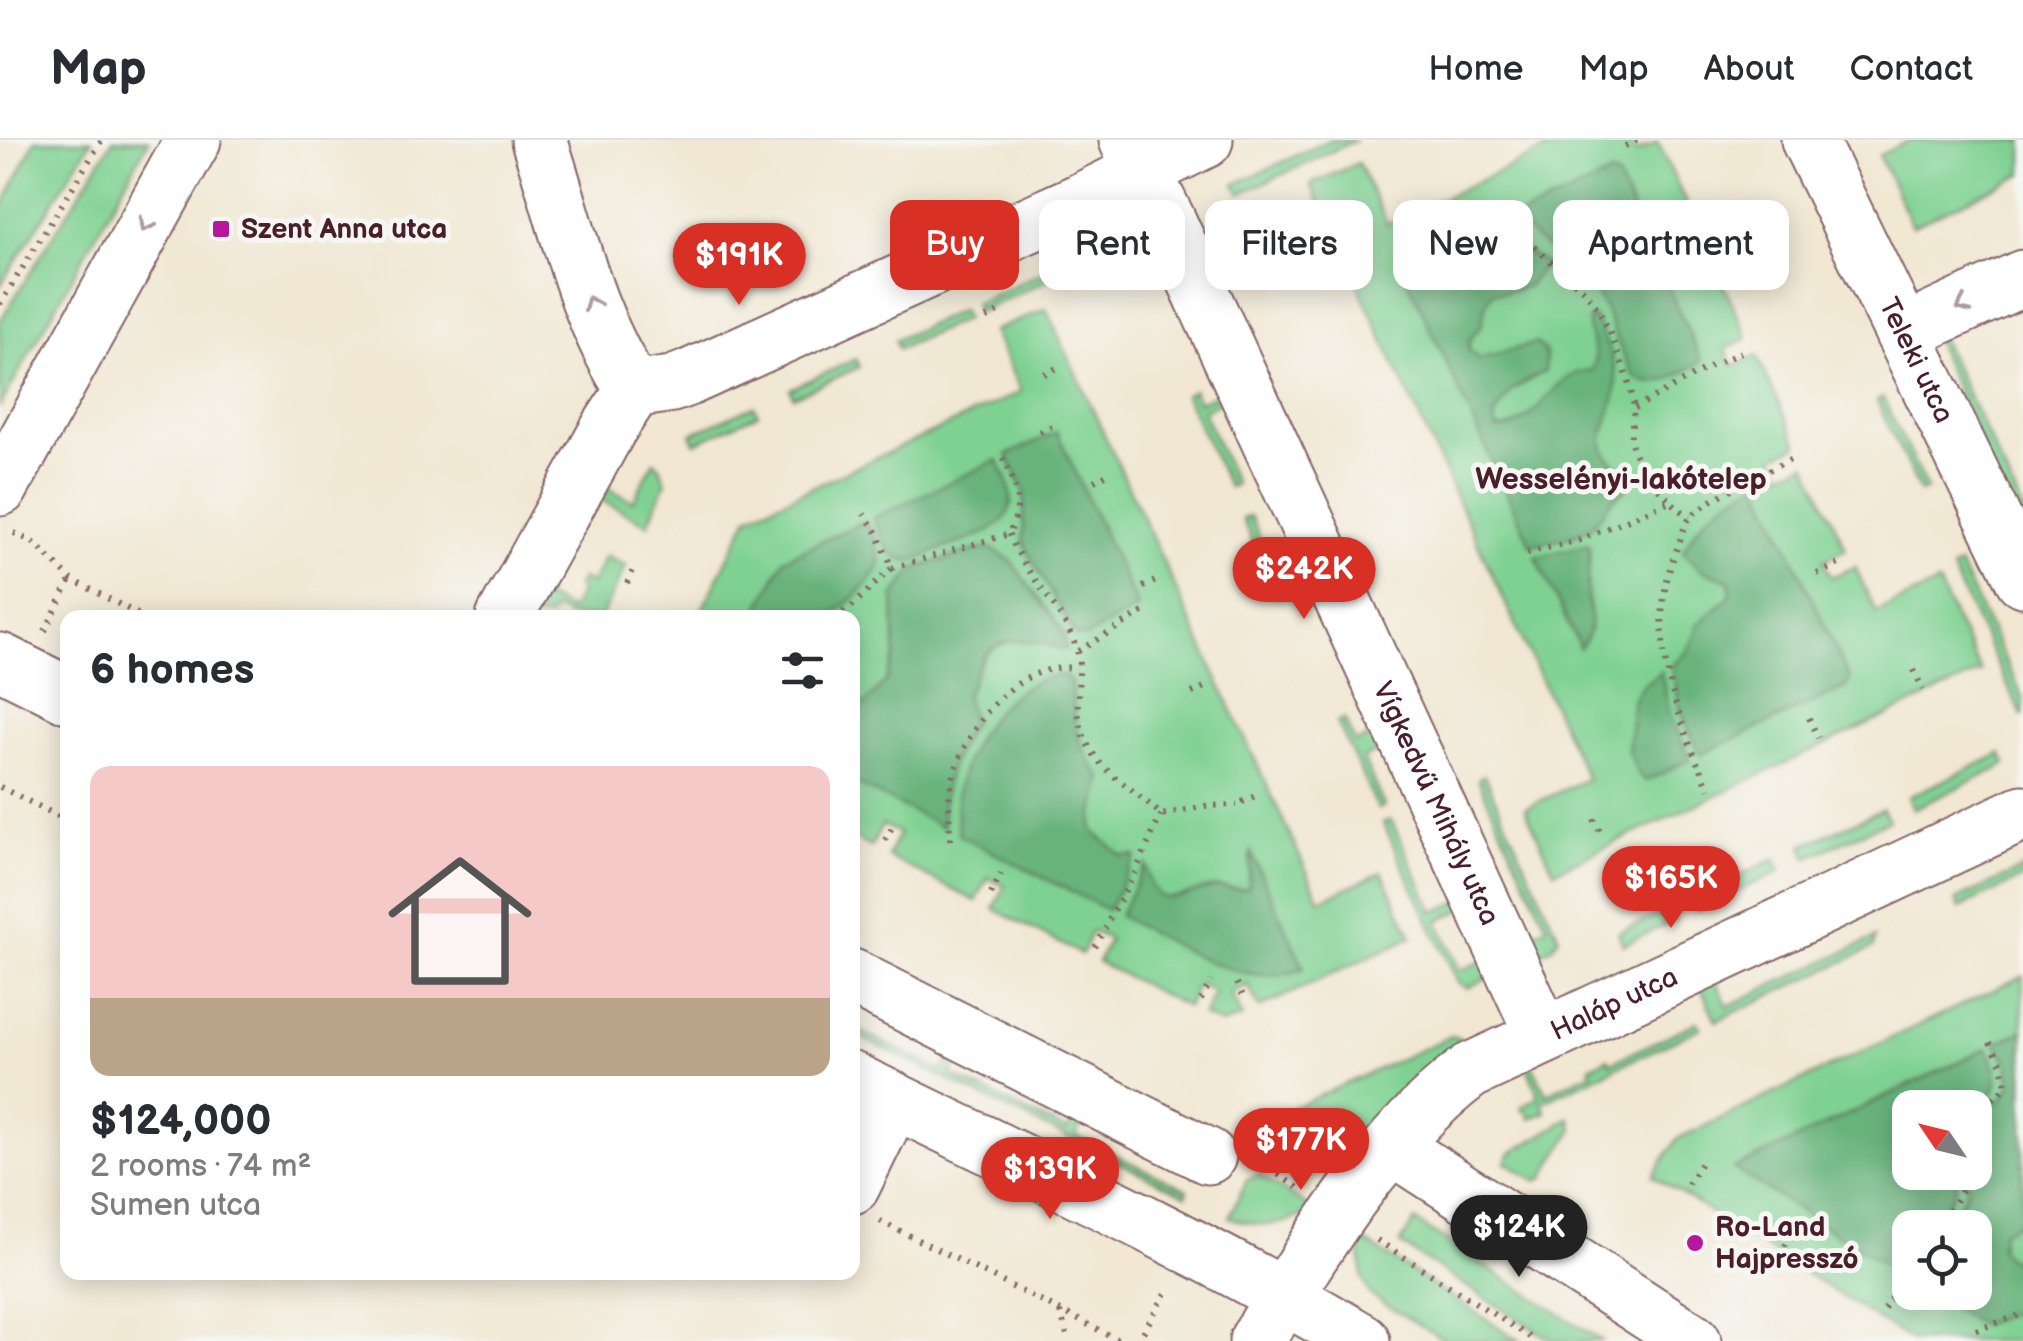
<!DOCTYPE html>
<html lang="en">
<head>
<meta charset="utf-8">
<style>
	body { margin:0; font-family:"Balsamiq Sans",sans-serif; background:#f7f7f7; color:#2b2b33; height:100vh; display:flex; flex-direction:column; font-size:38px; white-space:nowrap }
	* { box-sizing:border-box; margin:0 }
	p { font-size:32px; color:#7c7c81 }
	.icon { flex:none; width:55px; height:55px; fill:none; stroke:currentColor; stroke-width:2; stroke-linecap:round; stroke-linejoin:round }
	.map { position:relative; flex:1; overflow:hidden }
	.panel { position:absolute; left:60px; top:470px; width:800px; height:670px; display:flex; flex-direction:column; background:#fff; border-radius:20px; box-shadow:0 5px 25px #0003 }
	.panel>* { flex:none }
	.banner { position:absolute; left:890px; top:60px; width:950px; height:90px; display:flex; gap:20px }
	.needle { width:65px; rotate:305deg }
	.controls { position:absolute; left:1892px; top:950px; display:grid; gap:20px }
	.controls a { display:grid; place-items:center; width:100px; height:100px; border-radius:20px; background:#fff; box-shadow:0 5px 25px #0003; font-size:50px }
	.price { position:absolute; translate:-50% -85px; padding:0 22px; border-radius:35px; background:#d93025; color:#fff; font-size:32px; line-height:65px; filter:drop-shadow(0 2px 5px #0008) }
	.price::after { content:''; position:absolute; left:50%; top:60px; width:30px; height:22px; margin-left:-15px; background:inherit; clip-path:polygon(0 0,100% 0,50% 100%) }
	.price.current { background:#222; color:#fff }
	ul { padding:0; list-style:none }
	li { display:grid; align-content:center; gap:20px; height:530px; padding:0 30px }
	li+li { border-top:2px solid #e1e1e2 }
	li span { display:grid; place-items:center; height:310px; border-radius:20px; color:#555 }
	li>.icon { margin-inline-start:auto }
	span .icon { width:180px; height:180px; fill:#fffc; stroke-width:1 }
	li b { font-size:42px }
	h2 { display:flex; justify-content:space-between; align-items:center; height:120px; padding:0 30px; font-size:42px }
	.chip { padding:0 35px; border-radius:20px; background:#fff; box-shadow:0 5px 25px #0003; font-size:35px; line-height:90px }
	.chip.current { background:#d93025; color:#fff }
	header { display:flex; align-items:center; gap:60px; box-sizing:border-box; height:140px; padding:0 50px; background:#fff; border-bottom:2px solid #e1e1e2 }
	header strong { font-size:48px }
	nav { display:flex; gap:55px; margin-inline-start:auto; font-size:35px }
	.map>svg:first-child { display:block }
	.green { fill:#7fd192; stroke:#64785e; stroke-width:2.5; fill-rule:evenodd }
	.forest { fill:#67b37c; stroke:#586954; stroke-width:2.5 }
	.lines { fill:none; stroke-linecap:round; stroke-linejoin:round }
	.minor-casing { stroke:#846565; stroke-width:59 }
	.path { stroke:#846565; stroke-width:6; stroke-dasharray:2.5 8; stroke-linecap:butt }
	.minor { stroke:#fff; stroke-width:55 }
	.oneway { stroke:#ae9aa0 }
	.poi-dot { fill:#b5179e; stroke:#f6f6f2; stroke-width:4 }
	.labels { text-anchor:middle; dominant-baseline:central; stroke-width:10; stroke-linejoin:round; paint-order:stroke }
	.poi-label { font-size:28px; font-weight:bold; fill:#4a1f2b; stroke:#f6f6f2; text-anchor:start }
	.street-label { font-size:28px; fill:#4a1f2b; stroke:#f6f6f2 }
	.neighbourhood-label { font-size:30px; font-weight:bold; fill:#4a1f2b; stroke:#f6f6f2 }
</style>
</head>
<body>
<header>
<strong>Map</strong>
<nav><a>Home</a><a>Map</a><a>About</a><a>Contact</a></nav>
</header>
<div class="map">
<svg width="2023" height="1201" viewBox="0 0 2023 1201">
	<rect width="100%" height="100%" fill="#f6f6f2"/>
	<filter id="ink" filterUnits="userSpaceOnUse"><feTurbulence type="fractalNoise" baseFrequency=".01" numOctaves="2"/><feDisplacementMap in="SourceGraphic" scale="20" xChannelSelector="R" yChannelSelector="G"/><feConvolveMatrix kernelMatrix="1 2 1 2 8 2 1 2 1" color-interpolation-filters="sRGB"/></filter>
	<filter id="wash" filterUnits="userSpaceOnUse"><feTurbulence type="fractalNoise" baseFrequency=".0048" numOctaves="4" result="noise"/><feDisplacementMap in="SourceGraphic" scale="40" xChannelSelector="R" yChannelSelector="G"/><feGaussianBlur stdDeviation="2.25" result="paint"/><feColorMatrix in="noise" values="0 0 0 0 0 0 0 0 0 0 0 0 0 0 0 0 0 1.4 0 .05"/><feComposite in="paint" operator="in"/></filter>
	<g filter="url(#wash)">
		<rect width="100%" height="100%" fill="#f1e7d2"/>
		<path class="green" d="M 35,0 L 92,0 L 0,146 L 0,72 Z
			M 113,0 L 149,0 L 0,266 L 0,181 Z
			M 1330,0 L 1356,0 L 1240,54 L 1235,44 Z
			M 1567,0 L 1629,0 L 1635,13 L 1658,2 L 1699,92 L 1676,103 L 1684,120 L 1708,110 L 1748,198 L 1726,209 L 1733,226 L 1757,216 L 1798,305 L 1775,316 L 1782,333 L 1807,323 L 1846,409 L 1823,421 L 1831,437 L 1855,427 L 1876,472 L 1938,444 L 1981,532 L 1554,731 L 1525,668 L 1587,639 L 1311,44 L 1358,23 L 1387,84 Z
			M 1911,0 L 2023,0 L 2023,34 L 1912,86 L 1879,15 Z
			M 1100,105 L 1104,114 L 978,172 L 974,164 Z
			M 1046,169 L 1320,760 L 1382,732 L 1412,797 L 1259,868 L 1248,845 L 1231,853 L 1242,877 L 1222,885 L 1203,876 L 1214,852 L 1198,844 L 1187,867 L 1098,822 L 1109,799 L 1092,791 L 1081,814 L 994,769 L 1005,746 L 988,738 L 976,761 L 888,717 L 899,693 L 882,685 L 871,707 L 853,698 L 852,478 L 698,478 L 749,376 L 1021,252 L 993,191 Z
			M 961,170 L 965,179 L 898,209 L 895,200 Z
			M 1939,194 L 2023,370 L 2023,402 L 1936,202 Z
			M 856,219 L 859,227 L 793,257 L 790,249 Z
			M 1193,250 L 1199,262 L 1225,251 L 1228,258 L 1203,271 L 1235,344 L 1228,347 L 1185,255 Z
			M 1883,258 L 1927,350 L 1920,352 L 1877,261 Z
			M 754,266 L 758,274 L 695,303 L 691,294 Z
			M 654,321 L 660,327 L 666,342 L 648,384 L 591,355 L 598,343 L 633,361 Z
			M 1250,376 L 1285,454 L 1278,457 L 1242,379 Z
			M 605,416 L 626,426 L 601,477 L 571,477 L 554,469 L 550,477 L 529,478 L 535,452 L 571,470 L 581,450 L 577,447 L 581,439 L 592,443 Z
			M 1959,425 L 2023,557 L 2023,577 L 1951,429 Z
			M 1344,579 L 1355,603 L 1382,592 L 1388,606 L 1363,619 L 1384,666 L 1378,669 L 1337,582 Z
			M 2001,614 L 2006,625 L 1913,669 L 1908,657 Z
			M 1484,635 L 1559,797 L 1552,807 L 1528,819 L 1520,800 L 1547,786 L 1478,639 Z
			M 1883,669 L 1889,680 L 1808,718 L 1803,706 Z
			M 1391,680 L 1434,772 L 1460,761 L 1464,769 L 1438,781 L 1460,830 L 1487,820 L 1493,835 L 1467,848 L 1458,843 L 1383,683 Z
			M 1775,719 L 1781,731 L 1696,771 L 1691,759 Z
			M 2023,729 L 2023,738 L 1960,768 L 1956,760 Z
			M 1671,769 L 1676,780 L 1623,805 L 1618,793 Z
			M 1875,798 L 1873,808 L 1716,881 L 1700,845 L 1714,838 L 1728,866 Z
			M 2023,836 L 2023,1201 L 1912,1201 L 1653,1036 L 1677,999 ZM 1910,968 L 1975,968 L 1975,1032 L 1910,1032 ZM 1910,1088 L 1975,1088 L 1975,1152 L 1910,1152 Z
			M 1697,882 L 1701,888 L 1542,962 L 1546,972 L 1530,979 L 1526,970 L 1523,971 L 1521,967 L 1539,957 L 1526,925 L 1531,922 L 1546,954 L 1592,932 L 1590,927 L 1608,918 L 1611,923 Z
			M 852,887 L 942,931 L 955,908 L 963,911 L 951,935 L 1067,991 L 1079,970 L 1086,973 L 1076,996 L 1188,1050 L 1186,1055 L 853,894 Z
			M 1451,896 L 1460,899 L 1467,912 L 1341,1036 L 1276,996 L 1274,991 L 1292,968 Z
			M 1570,978 L 1573,990 L 1543,1038 L 1536,1041 L 1506,1022 L 1510,1014 Z
			M 1259,1035 L 1312,1069 C 1286,1088 1259,1088 1229,1077 L 1247,1040 Z
			M 1415,1081 L 1602,1201 L 1553,1201 L 1400,1104 Z
			M 1358,1097 L 1520,1201 L 1446,1201 L 1381,1162 L 1370,1154 L 1363,1140 Z"/>
		<path class="forest" d="M 1610,35 L 1618,38 L 1702,221 C 1685,231 1657,252 1637,238 C 1625,230 1611,177 1600,160 C 1591,148 1581,134 1569,124 C 1549,107 1530,102 1518,77 Z
			M 1508,82 L 1525,111 L 1545,124 L 1529,145 L 1517,150 L 1492,153 L 1485,166 L 1482,184 L 1469,201 L 1469,211 L 1480,219 L 1536,203 L 1546,213 L 1545,231 L 1512,250 L 1494,277 L 1497,289 C 1541,288 1549,231 1592,230 C 1602,215 1587,197 1588,181 L 1593,177 C 1604,196 1618,224 1616,246 C 1614,287 1579,307 1632,335 L 1627,348 L 1611,361 L 1592,386 L 1577,394 L 1531,405 L 1405,134 L 1409,127 Z
			M 1057,292 L 1138,468 L 1086,497 L 1076,496 L 1028,413 L 1023,399 L 1025,353 L 1007,315 Z
			M 997,320 C 1033,381 994,391 942,409 C 929,414 911,425 897,418 C 885,411 880,390 873,378 Z
			M 1758,342 L 1850,540 L 1846,547 L 1700,615 L 1680,570 L 1672,525 C 1687,515 1694,503 1697,485 L 1730,456 L 1731,441 L 1700,429 L 1683,411 C 1702,373 1722,362 1758,342 Z
			M 864,381 L 873,394 L 881,423 C 871,443 844,472 821,478 C 802,482 775,478 755,477 L 784,419 Z
			M 1589,404 C 1591,419 1588,431 1587,446 C 1586,474 1599,481 1580,508 L 1536,417 Z
			M 992,409 L 1011,421 L 1058,485 L 1064,494 L 1066,510 C 1038,502 1004,490 983,518 C 976,528 972,544 965,555 L 973,582 C 951,616 940,647 943,687 L 853,642 L 853,566 L 864,565 L 885,542 L 895,517 L 894,456 L 915,428 L 976,410 Z
			M 1661,531 L 1670,574 L 1690,620 L 1646,641 L 1639,635 L 1628,612 L 1633,561 L 1641,547 Z
			M 1064,535 L 1071,542 C 1074,581 1076,606 1102,638 C 1100,656 1091,673 1093,691 L 1122,716 L 1136,716 L 1108,770 L 959,695 C 956,677 955,659 960,640 C 971,594 1012,537 1064,535 Z
			M 1251,713 L 1304,828 C 1248,855 1169,801 1119,776 L 1146,725 L 1151,745 L 1161,757 C 1185,760 1194,749 1216,747 C 1228,746 1236,751 1248,748 Z
			M 2023,891 L 2023,1080 L 2002,1092 L 2000,1109 L 2007,1118 L 2023,1123 L 2023,1169 L 1980,1185 L 1928,1153 L 1975,1152 L 1975,1088 L 1944,1087 L 1966,1052 L 1968,1033 L 1975,1032 L 1975,977 L 2001,961 L 2012,944 L 2008,922 L 1996,903 Z
			M 1987,908 C 2023,974 1954,968 1910,968 L 1910,1032 L 1958,1033 C 1958,1054 1943,1070 1931,1087 L 1910,1088 L 1910,1119 L 1900,1134 L 1734,1029 Z"/>
	</g>
	<g filter="url(#ink)">
		<g class="lines">
			<g class="minor-casing">
				<g id="minor">
					<path d="M 539,0 C 568,86 583,172 634,250"/>
					<path id="s1" d="M 1127,0 L 1167,79 L 1543,895"/>
					<path id="s2" d="M 1809,0 L 2023,439"/>
					<path d="M 1903,193 L 2023,138"/>
					<path d="M 0,348 L 193,0"/>
					<path d="M 504,478 L 609,288 L 634,250 L 672,244 L 688,238 L 1081,61 L 1205,0"/>
					<path d="M 0,521 L 68,555"/>
					<path d="M 852,837 L 1208,1016"/>
					<path d="M 852,940 C 1024,1024 1197,1103 1362,1201"/>
					<path d="M 1393,1007 L 1693,1201"/>
					<path d="M 852,1046 L 894,960"/>
					<path id="s3" d="M 1257,1201 C 1313,1108 1382,997 1470,931 L 2023,673"/>
				</g>
			</g>
			<path class="path" d="M 1625,6 L 1638,0
				M 1510,73 C 1530,116 1571,128 1597,168 C 1609,187 1630,239 1633,261 C 1635,274 1630,287 1631,300 C 1633,325 1669,363 1690,377
				M 1670,116 L 1692,106
				M 0,164 L 102,0
				M 986,178 L 1001,171
				M 1720,222 L 1741,212
				M 1044,234 L 1061,226
				M 1635,268 L 1713,225
				M 1040,292 L 1054,285
				M 1769,330 L 1791,319
				M 1094,341 L 1111,332
				M 14,393 L 33,402 L 71,439 L 145,478
				M 1009,394 C 1025,436 1061,465 1076,507 C 1083,527 1075,555 1079,577 C 1088,631 1128,641 1161,675 L 1205,666 L 1237,665
				M 1527,413 L 1580,400 L 1668,362
				M 892,428 L 1009,394 C 1025,362 1015,341 999,311
				M 1817,434 L 1839,424
				M 627,443 L 633,430
				M 1143,447 L 1160,439
				M 834,478 L 852,466 L 892,428 L 876,391 L 864,374
				M 45,491 L 71,439
				M 1078,511 L 1147,470
				M 1914,530 L 1923,550
				M 1192,553 L 1209,545
				M 1809,578 L 1818,598
				M 1698,624 C 1668,553 1646,481 1678,406 C 1681,398 1684,385 1690,378 C 1702,363 1744,343 1762,332
				M 1701,629 L 1709,649
				M 0,647 L 68,681
				M 1242,662 L 1260,654
				M 1594,679 L 1603,698
				M 885,700 L 895,682
				M 950,700 C 950,684 948,668 950,653 C 958,595 1013,520 1077,528
				M 991,754 L 1001,734
				M 1109,780 L 1134,735 L 1161,675
				M 1095,807 L 1106,787
				M 1237,843 L 1245,860
				M 1201,860 L 1211,841
				M 1975,969 L 1999,955 L 2006,946 L 2002,924 L 1988,899
				M 1252,1017 L 1300,1049
				M 1688,1044 L 1701,1023
				M 880,1081 L 1121,1201
				M 1938,1088 L 1960,1054 L 1963,1032
				M 1377,1100 L 1536,1201
				M 1785,1106 L 1798,1085
				M 1901,1143 L 1910,1129
				M 1884,1169 L 1898,1148
				M 1060,1172 L 1069,1201
				M 1976,1190 L 2023,1174
				M 1138,1201 L 1169,1148"/>
			<use href="#minor" class="minor"/>
		</g>
		<defs><path id="oneway-chevron" d="M-2-3.5L2.5 0L-2 3.5" fill="none" stroke-width="1.6" stroke-linecap="round" stroke-linejoin="round" transform="scale(2.5)"/></defs>
		<g class="oneway">
			<use href="#oneway-chevron" transform="translate(146 85) rotate(119)"/>
			<use href="#oneway-chevron" transform="translate(591 163) rotate(-113)"/>
			<use href="#oneway-chevron" transform="translate(1963 166) rotate(155)"/>
		</g>
	</g>
	<g class="poi-dot">
		<rect x="211" y="79" width="20" height="20" rx="5"/>
		<circle cx="1695" cy="1103" r="10"/>
	</g>
	<g class="labels">
		<g class="poi-label">
			<text x="241" y="89">Szent Anna utca</text>
			<text x="1715" y="1087">Ro-Land<tspan x="1715" dy="32">Hajpresszó</tspan></text>
		</g>
		<g class="street-label">
			<text stroke="none"><textPath href="#s2" startOffset="245">Teleki utca</textPath></text>
			<text stroke="none"><textPath href="#s1" startOffset="732">Vígkedvű Mihály utca</textPath></text>
			<text stroke="none"><textPath href="#s3" startOffset="505">Haláp utca</textPath></text>
		</g>
		<g class="neighbourhood-label">
			<text x="1621" y="340">Wesselényi-lakótelep</text>
		</g>
	</g>
</svg>
<div class="controls">
<a><svg class="needle" viewBox="-14 -14 28 28"><path d="M0-13l5 13h-10z" fill="#e53935"/><path d="M0 13l5-13h-10z" fill="#7c7c81"/></svg></a>
<a><svg class="icon" aria-label="locate" viewBox="0 0 24 24"><circle cx="12" cy="12" r="6"/><path d="M12 2v4M12 18v4M2 12h4M18 12h4"/></svg></a>
</div>
<b class="price" style="left:739px;top:168px">$191K</b>
<b class="price" style="left:1304px;top:482px">$242K</b>
<b class="price" style="left:1671px;top:791px">$165K</b>
<b class="price" style="left:1301px;top:1053px">$177K</b>
<b class="price" style="left:1050px;top:1082px">$139K</b>
<b class="price current" style="left:1519px;top:1140px">$124K</b>
<div class="banner">
<a class="chip current">Buy</a>
<a class="chip">Rent</a>
<a class="chip">Filters</a>
<a class="chip">New</a>
<a class="chip">Apartment</a>
</div>
<section class="panel">
<h2>6 homes<svg class="icon" aria-label="filters" viewBox="0 0 24 24"><path d="M4 7h16M4 17h16"/><circle cx="9" cy="7" r="2"/><circle cx="15" cy="17" r="2"/></svg></h2>
<ul>
<li><span style="background:linear-gradient(#f6c9c9 75%,#b9a48a 0)"><svg class="icon" aria-label="home" viewBox="0 0 24 24"><path d="M3 11l9-7 9 7M6 9v11h12V9"/></svg></span><div><b>$124,000</b><p>2 rooms · 74 m²</p><p>Sumen utca</p></div></li>
</ul>
</section>
</div>
</body>
</html>
